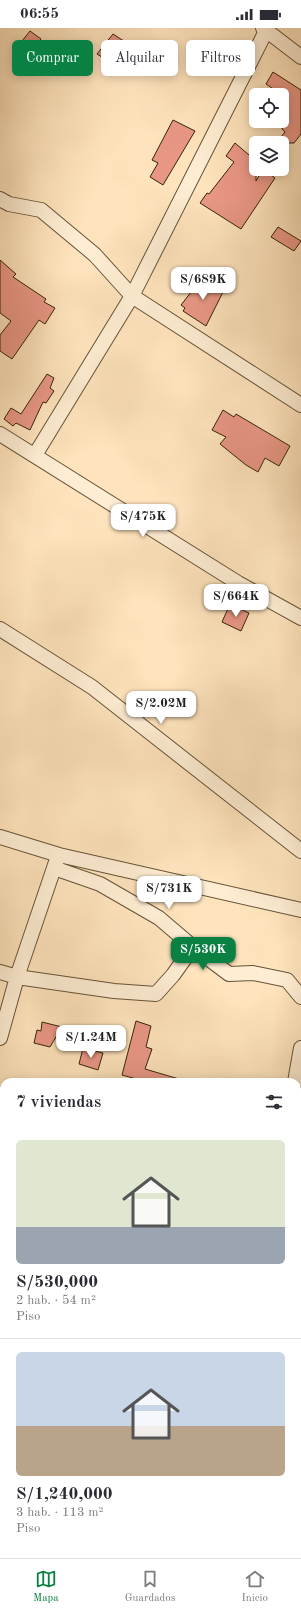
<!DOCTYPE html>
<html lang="es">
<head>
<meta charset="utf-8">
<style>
	body { margin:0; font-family:"Old Standard TT",serif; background:#f7f7f7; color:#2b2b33; height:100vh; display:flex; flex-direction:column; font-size:15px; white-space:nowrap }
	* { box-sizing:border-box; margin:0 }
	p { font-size:13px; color:#7c7c81 }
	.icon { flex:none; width:22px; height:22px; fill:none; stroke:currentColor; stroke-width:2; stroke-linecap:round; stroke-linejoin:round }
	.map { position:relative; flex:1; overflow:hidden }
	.drawer { position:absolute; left:0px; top:1050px; width:301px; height:480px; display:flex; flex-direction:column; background:#fff; border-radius:12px 12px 0 0; box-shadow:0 2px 10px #0003 }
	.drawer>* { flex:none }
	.top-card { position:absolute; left:12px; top:12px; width:277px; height:36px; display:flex; gap:8px }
	.controls { position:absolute; left:249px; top:60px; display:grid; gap:8px }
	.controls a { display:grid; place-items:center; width:40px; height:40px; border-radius:6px; background:#fff; box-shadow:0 2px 10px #0003; font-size:20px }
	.price { position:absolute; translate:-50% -34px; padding:0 9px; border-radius:8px; background:#fff; color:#222; font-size:13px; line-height:26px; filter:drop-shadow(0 1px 2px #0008) }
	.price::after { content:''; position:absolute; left:50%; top:24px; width:12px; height:9px; margin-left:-6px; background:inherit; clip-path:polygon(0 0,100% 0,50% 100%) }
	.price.selected { background:#0b8043; color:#fff }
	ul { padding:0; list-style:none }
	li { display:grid; align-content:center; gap:8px; height:212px; padding:0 16px }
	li+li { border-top:1px solid #e1e1e2 }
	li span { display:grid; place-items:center; height:124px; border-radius:6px; color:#555 }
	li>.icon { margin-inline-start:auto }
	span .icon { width:72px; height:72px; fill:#fffc; stroke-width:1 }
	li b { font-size:17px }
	h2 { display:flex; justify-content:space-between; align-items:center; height:48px; padding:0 16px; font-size:17px }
	.tag { padding:0 14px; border-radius:6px; background:#fff; box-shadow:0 2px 10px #0003; font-size:14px; line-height:36px }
	.tag.selected { background:#0b8043; color:#fff }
	.status { display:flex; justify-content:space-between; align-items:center; height:28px; padding:0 20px; background:#fff; direction:ltr }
	.status svg { height:11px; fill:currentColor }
	.menu { display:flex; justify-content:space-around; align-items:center; height:56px; border-top:1px solid #e1e1e2; background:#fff; font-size:11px; color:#7c7c81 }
	.menu a { display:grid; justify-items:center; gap:2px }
	.menu .selected { color:#0b8043 }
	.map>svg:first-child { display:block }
	.building { fill:#e99785; stroke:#342309 }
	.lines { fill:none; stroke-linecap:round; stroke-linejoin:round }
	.minor-casing { stroke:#665336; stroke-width:16 }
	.path { stroke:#342309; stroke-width:2.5; stroke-dasharray:3 2; stroke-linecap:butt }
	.minor { stroke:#feedd3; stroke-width:14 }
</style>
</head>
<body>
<div class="status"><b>06:55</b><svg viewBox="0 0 49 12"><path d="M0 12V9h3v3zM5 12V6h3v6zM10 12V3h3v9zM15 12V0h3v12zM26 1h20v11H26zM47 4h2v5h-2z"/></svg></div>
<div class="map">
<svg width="301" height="1530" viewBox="0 0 301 1530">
	<rect width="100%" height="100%" fill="#fee3bc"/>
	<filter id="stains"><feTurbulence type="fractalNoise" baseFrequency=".005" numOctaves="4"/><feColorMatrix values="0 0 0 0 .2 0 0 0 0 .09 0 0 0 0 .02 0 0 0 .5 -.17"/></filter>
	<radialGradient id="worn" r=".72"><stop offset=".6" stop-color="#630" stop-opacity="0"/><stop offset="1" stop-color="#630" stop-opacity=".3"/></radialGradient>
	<path class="building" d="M 30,3 L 41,11 L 29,27 L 18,18 Z
		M 113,6 L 136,21 L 121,41 L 97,26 Z
		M 273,44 L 301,62 L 301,106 L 294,115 L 276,115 L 285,104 L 282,101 L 282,67 L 266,56 Z
		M 173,92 L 195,103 L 163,157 L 150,149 L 158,135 L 152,132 Z
		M 235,115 L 256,133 L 256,153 L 263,141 L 275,150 L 241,201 L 200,175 L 207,165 L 209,166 L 234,134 L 226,128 Z
		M 278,199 L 301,213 L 294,223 L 271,209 Z
		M 0,232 L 16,246 L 13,249 L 46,271 L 44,274 L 55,280 L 45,296 L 39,292 L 12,331 L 0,323 L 0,307 L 11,293 L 0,285 Z
		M 202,250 L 224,262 L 206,298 L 183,283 L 185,280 L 181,277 Z
		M 47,346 L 54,350 L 50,360 L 54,363 L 46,375 L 43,374 L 30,402 L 16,395 L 13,398 L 4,391 L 11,380 L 21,386 Z
		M 223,382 L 234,389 L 236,386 L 290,418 L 279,438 L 265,430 L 258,444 L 246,437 L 220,416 L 226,409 L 212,402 Z
		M 230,576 L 249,585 L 241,603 L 222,594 Z
		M 136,993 L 151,998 L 146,1019 L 152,1021 L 145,1041 L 179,1051 L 178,1054 L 147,1054 L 122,1047 Z
		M 42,994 L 62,999 L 50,1019 L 34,1015 L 37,1002 L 41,1003 Z
		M 83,1020 L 103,1025 L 98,1042 L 79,1036 Z"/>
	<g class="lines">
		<g class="minor-casing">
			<path id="minor" d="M 263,0 L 301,29
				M 0,171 L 9,176 L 41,182 L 95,227 L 132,268 L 301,377
				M 0,406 L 238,555 L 301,590
				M 35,427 L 132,268 L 266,3
				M 0,601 L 92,659 L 301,823
				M 0,809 L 59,827 L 301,882
				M 193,919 L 229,946 L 253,945 L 287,952 L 301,969
				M 0,944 L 17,949 L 114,963 L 156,966 L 173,947 L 193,919 L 159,890 L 100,856 L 54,840
				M 0,1010 L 17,949 L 57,831
				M 295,1054 L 301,1020
				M 0,1069 L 4,1070
				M 297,1125 L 301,1126
				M 0,1194 L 4,1195
				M 297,1250 L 301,1251
				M 0,1322 L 4,1323
				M 297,1367 L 301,1367
				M 0,1407 L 4,1407
				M 0,1453 L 4,1449
				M 297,1486 L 301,1487
				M 101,1530 L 101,1526
				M 235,1530 L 235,1526"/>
		</g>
		<path class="path" d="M 297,1427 L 301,1415"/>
		<use href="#minor" class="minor"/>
	</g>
	<rect width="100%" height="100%" filter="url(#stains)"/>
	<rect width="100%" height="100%" fill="url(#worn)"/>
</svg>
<div class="controls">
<a><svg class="icon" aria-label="locate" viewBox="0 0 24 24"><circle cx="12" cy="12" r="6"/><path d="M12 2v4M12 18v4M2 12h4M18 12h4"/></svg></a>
<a><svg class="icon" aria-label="layers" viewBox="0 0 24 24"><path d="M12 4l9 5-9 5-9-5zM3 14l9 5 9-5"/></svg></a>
</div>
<b class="price" style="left:203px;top:273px">S/689K</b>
<b class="price" style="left:143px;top:510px">S/475K</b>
<b class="price" style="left:236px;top:590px">S/664K</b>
<b class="price" style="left:161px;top:697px">S/2.02M</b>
<b class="price" style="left:169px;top:882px">S/731K</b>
<b class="price selected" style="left:203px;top:943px">S/530K</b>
<b class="price" style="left:91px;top:1031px">S/1.24M</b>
<div class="top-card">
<a class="tag selected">Comprar</a>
<a class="tag">Alquilar</a>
<a class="tag">Filtros</a>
</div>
<section class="drawer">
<h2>7 viviendas<svg class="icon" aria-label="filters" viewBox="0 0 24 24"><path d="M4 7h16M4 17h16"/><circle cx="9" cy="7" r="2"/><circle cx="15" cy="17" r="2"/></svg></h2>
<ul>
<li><span style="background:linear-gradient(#dfe7d0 70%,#9aa5b1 0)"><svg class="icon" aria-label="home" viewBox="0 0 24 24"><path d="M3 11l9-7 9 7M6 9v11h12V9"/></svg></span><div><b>S/530,000</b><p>2 hab. · 54 m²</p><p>Piso</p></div></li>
<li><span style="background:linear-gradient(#c9d6e8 60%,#b9a48a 0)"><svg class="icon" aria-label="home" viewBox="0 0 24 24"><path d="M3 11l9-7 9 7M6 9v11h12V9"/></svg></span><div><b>S/1,240,000</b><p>3 hab. · 113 m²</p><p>Piso</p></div></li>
</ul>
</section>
</div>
<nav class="menu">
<a class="selected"><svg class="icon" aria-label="map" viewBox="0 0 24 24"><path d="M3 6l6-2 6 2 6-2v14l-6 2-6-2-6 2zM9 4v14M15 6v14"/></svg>Mapa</a>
<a><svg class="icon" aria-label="saved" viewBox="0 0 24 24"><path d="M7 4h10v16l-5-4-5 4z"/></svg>Guardados</a>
<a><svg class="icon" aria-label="home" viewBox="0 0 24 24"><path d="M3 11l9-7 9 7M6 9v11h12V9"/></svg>Inicio</a>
</nav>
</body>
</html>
